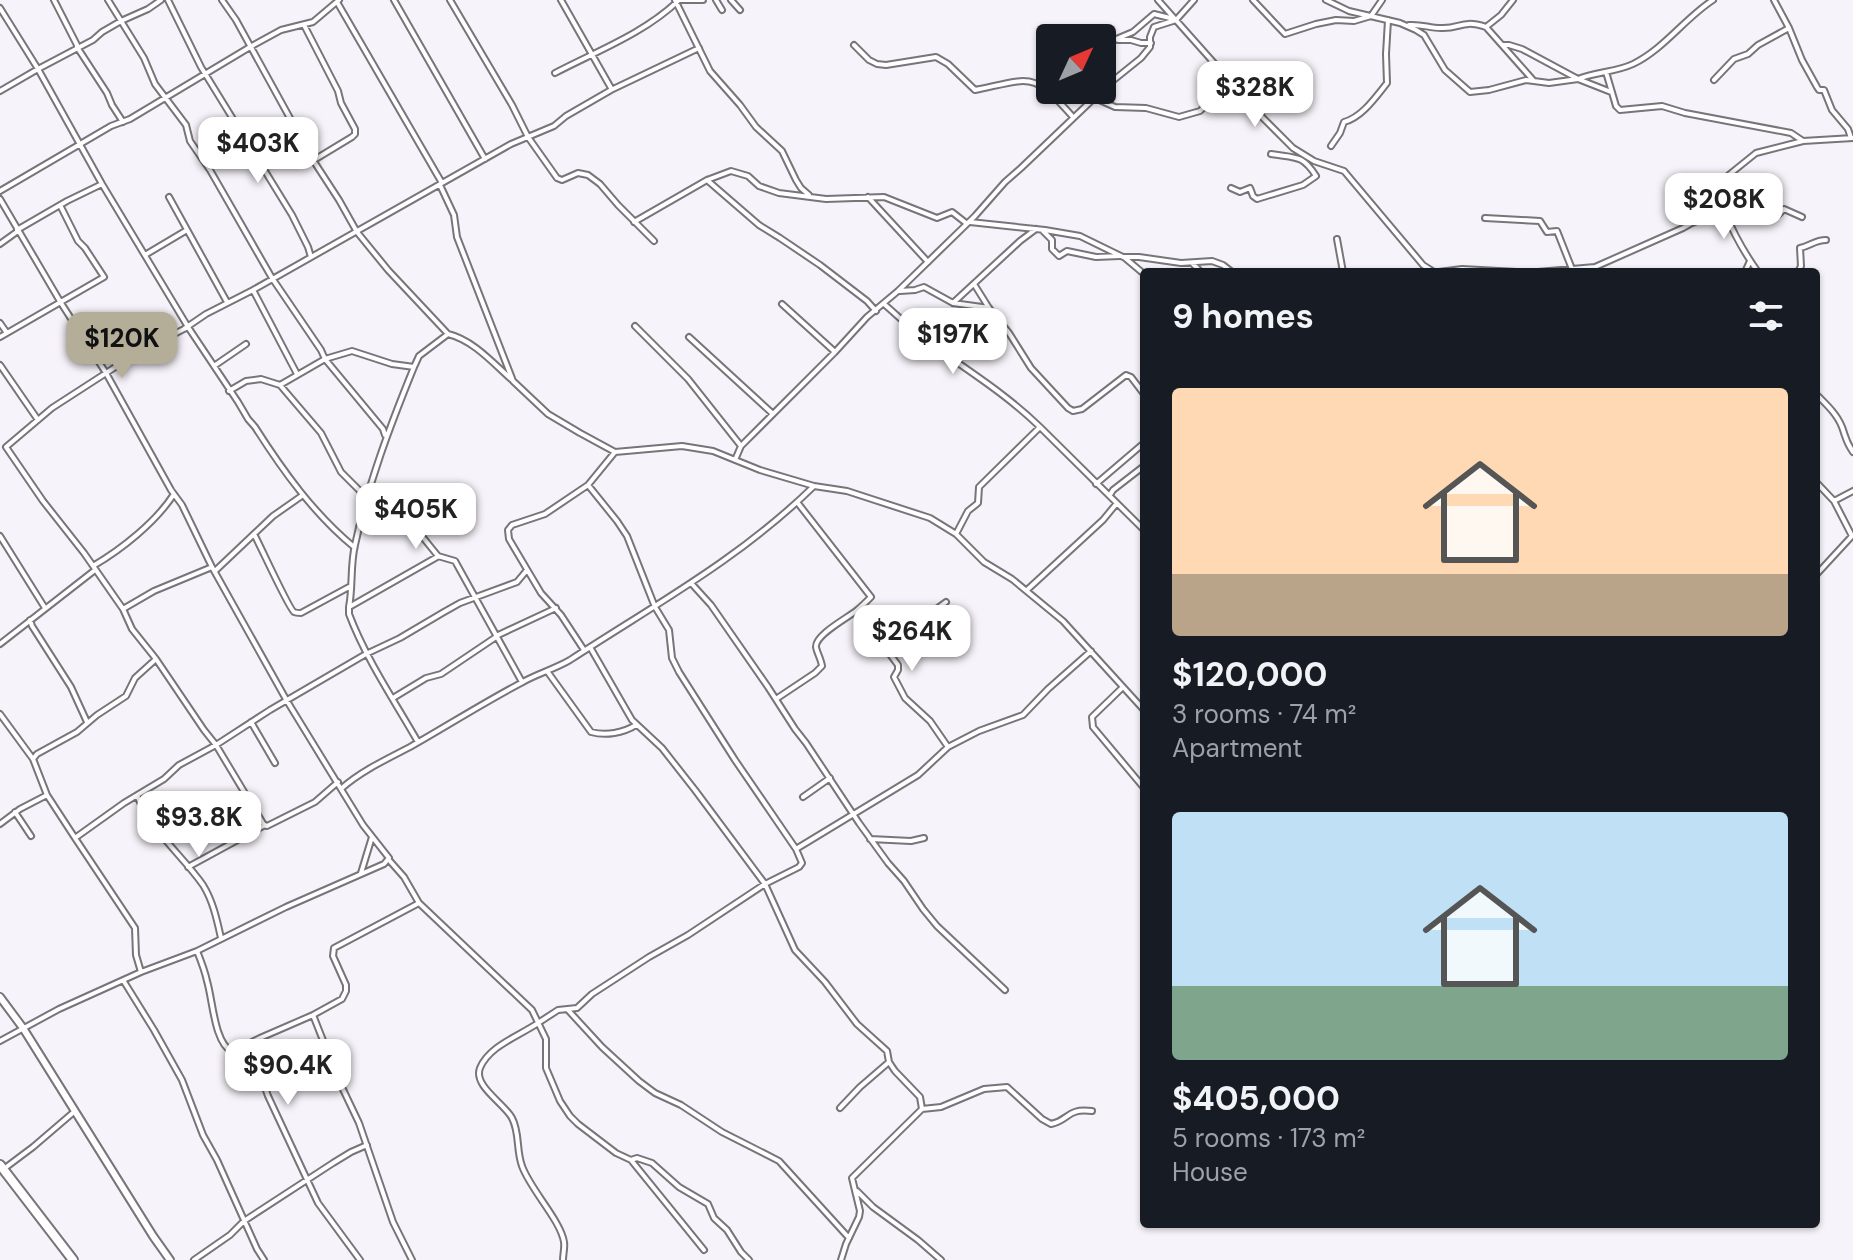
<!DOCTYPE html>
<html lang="en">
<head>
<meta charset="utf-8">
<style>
	body { margin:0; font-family:"DM Sans",sans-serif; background:#20242c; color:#f1f3f6; height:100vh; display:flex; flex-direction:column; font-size:30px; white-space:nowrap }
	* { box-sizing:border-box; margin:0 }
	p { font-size:26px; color:#9ea1a6 }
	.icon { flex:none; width:44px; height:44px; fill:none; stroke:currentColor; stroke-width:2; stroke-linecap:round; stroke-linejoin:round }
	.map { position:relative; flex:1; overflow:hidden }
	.drawer { position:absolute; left:1140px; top:268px; width:680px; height:960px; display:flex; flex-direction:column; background:#171b24; border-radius:8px; box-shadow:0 2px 6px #0004 }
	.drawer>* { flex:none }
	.needle { width:52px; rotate:46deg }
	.controls { position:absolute; left:1036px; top:24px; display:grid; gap:16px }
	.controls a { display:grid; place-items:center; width:80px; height:80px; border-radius:8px; background:#171b24; box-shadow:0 2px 6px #0004; font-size:40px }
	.price { position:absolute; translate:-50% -68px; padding:0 18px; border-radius:16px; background:#fff; color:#222; font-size:26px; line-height:52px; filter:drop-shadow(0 2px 4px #0008) }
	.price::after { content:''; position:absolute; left:50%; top:48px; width:24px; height:18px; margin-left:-12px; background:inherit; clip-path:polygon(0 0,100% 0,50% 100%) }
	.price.active { background:#b4ad98; color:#111 }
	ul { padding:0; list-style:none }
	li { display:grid; align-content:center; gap:16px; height:424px; padding:0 32px }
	li span { display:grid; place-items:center; height:248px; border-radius:8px; color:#555 }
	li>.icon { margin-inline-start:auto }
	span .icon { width:144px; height:144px; fill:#fffc; stroke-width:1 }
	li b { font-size:34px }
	h2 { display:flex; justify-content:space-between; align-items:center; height:96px; padding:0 32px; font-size:34px }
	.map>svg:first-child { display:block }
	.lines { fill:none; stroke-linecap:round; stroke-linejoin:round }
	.minor-casing { stroke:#77747a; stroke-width:8 }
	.tertiary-casing { stroke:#77747a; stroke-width:10 }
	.trunk-casing { stroke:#77747a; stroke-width:12 }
	.minor { stroke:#fff; stroke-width:4 }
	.tertiary { stroke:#fff; stroke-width:6 }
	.trunk { stroke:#fff; stroke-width:8 }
</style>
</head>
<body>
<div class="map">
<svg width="1853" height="1260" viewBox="0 0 1853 1260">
	<rect width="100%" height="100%" fill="#f7f3fa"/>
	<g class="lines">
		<g class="minor-casing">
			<path id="minor" d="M 54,0 L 78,47
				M 108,0 L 144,58 L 155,84 L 186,125 L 190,141 L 210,170 L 272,278 L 321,350 L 325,359 L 352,351 L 392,364 L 414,367 L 419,356 L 448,334 C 473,340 493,363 511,379
				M 168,0 L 201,67 L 292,215 L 308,247 L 311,257
				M 222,0 L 236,20 L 313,160 L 339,200 L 357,232 L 388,270 L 448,334
				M 394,0 L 485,159
				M 450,0 L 512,105 L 528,137 L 557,178 L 562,180 L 578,173 L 588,175 L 600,184 L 618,205 L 654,241
				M 561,0 L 611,88
				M 675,0 L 710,71 L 740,105 L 756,127 L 782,151 L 796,180 L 801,188 L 809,195
				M 679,0 L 703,0
				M 716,0 L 722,10
				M 731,0 L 740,10
				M 1158,0 L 1263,118 L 1293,148 L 1314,161 L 1344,171 L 1423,265 L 1434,272
				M 1253,0 L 1285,34 L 1316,24 L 1336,20 L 1354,21 L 1371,16 L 1382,0
				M 1326,0 L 1349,11 L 1400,23 L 1416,30 L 1424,35 L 1445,70 L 1470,92 L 1489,90 L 1526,80 L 1549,83 L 1578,79 L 1611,92
				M 1513,0 L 1501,15 L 1486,27 L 1533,80
				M 337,2 L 442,183
				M 0,8 L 38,69 L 102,184 L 188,327 L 238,402 L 248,419 L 255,427 C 283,471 314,514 354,547
				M 304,25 L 338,91 L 341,103 L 355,129 L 355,134 L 352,137 L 314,160
				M 1409,25 C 1422,24 1429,28 1441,28 C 1461,29 1461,19 1486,27
				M 1789,28 L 1802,60 L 1817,87 L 1819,90 L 1824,90 L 1832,110 L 1848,129 L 1851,138
				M 1118,40 L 1131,40 L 1141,43 L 1151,43
				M 854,45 L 869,60 L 877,64 L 886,65 L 936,57 L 948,64 L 975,90 C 1033,78 1032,71 1073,117
				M 1102,45 L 1133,32 L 1154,14 L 1174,19
				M 1503,45 L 1509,45 L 1522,49 L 1578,79 C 1596,72 1616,72 1633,64 C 1664,49 1685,18 1713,0
				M 77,47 L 107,93 L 112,105 L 123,122
				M 1606,72 L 1616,106 L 1620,110 L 1662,106 L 1685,113 L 1791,133 L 1803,141
				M 555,73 C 597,51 645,33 679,0
				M 1714,80 L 1734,59 L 1748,54 L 1758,45 L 1789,28 L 1774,0
				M 1039,83 L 1050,76
				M 0,91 L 38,69 L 93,40 L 102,32 L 121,21 L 148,9 L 161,0
				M 1095,98 L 1115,107 L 1146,108 L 1179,117 L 1200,111 L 1231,81
				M 1331,146 L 1340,133 L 1344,122 C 1362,117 1375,98 1387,83 L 1386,54 L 1388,20
				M 707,180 L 759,225 L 780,238 L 820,265 L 867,301 L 876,311
				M 440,185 L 454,215 L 457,237 L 513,381 L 548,414 L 580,433 L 615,452 L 682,446 L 713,451 L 760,470 L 814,486 L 847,491 L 930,518 L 956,534 L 984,562 L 1012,579 L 1063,621 L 1144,710
				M 1231,188 L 1240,192 L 1250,188 L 1253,196 L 1257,199 L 1303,185 L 1316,176 C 1302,154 1295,158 1271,154
				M 0,191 L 111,126 L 130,119 L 250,47 L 281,30 L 313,22 L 339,0
				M 1720,196 C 1726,221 1743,251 1758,272
				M 169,197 L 227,302
				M 868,197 L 928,262
				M 0,199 L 61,303 L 106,373 L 171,490 L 182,505 L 212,567 L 287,701 L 363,825 L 389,858 L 384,864 L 286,907 L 197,951 L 141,972 L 59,1009 L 0,1041
				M 1723,207 L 1731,203 L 1750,203 L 1764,198 L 1773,215 L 1778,215 L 1784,209 L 1802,217
				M 1485,218 L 1540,221 L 1547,232 L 1557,231 L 1572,269
				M 634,222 L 707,180 L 731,171 L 748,176 L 759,186 L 779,193 L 826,199 L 884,197 L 937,218 L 952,212 L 966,223
				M 970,222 L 1045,230 L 1080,236 L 1123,257 L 1139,257 L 1181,263 L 1212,261 L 1223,265 L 1232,272
				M 1692,223 C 1705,218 1711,214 1716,201
				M 17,230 L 67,201 L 102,184
				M 1043,231 L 1052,240 L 1052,249 L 1059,256 L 1067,251 L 1096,257 L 1120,256
				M 1337,239 L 1343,272
				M 0,244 L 18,231
				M 145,255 L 187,230
				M 1125,258 L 1144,274
				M 1192,263 L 1201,272
				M 1439,272 L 1462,269 L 1517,272
				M 1538,272 L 1595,267 L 1683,228 L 1690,224 L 1700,210 L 1716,200 L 1725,178 L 1756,153 L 1803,141 L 1853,138
				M 1745,272 L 1750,261
				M 1798,272 L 1801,266 L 1800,248 C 1810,246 1815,240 1826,240
				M 974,284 L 989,308 L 1009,333 L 1031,368 L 1068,408 L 1073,411 L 1082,409 L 1126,375 L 1131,377 L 1144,394
				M 253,290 L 297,374
				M 900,291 L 915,290 L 924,287 L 953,303 L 989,308
				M 953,303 L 1020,241 L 1036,229
				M 782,304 L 835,352
				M 884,304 C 899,317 915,332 931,344 C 970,372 1006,394 1040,427
				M 0,323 L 7,333
				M 635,326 L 688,379 L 741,446
				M 0,337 L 104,277 L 85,248 L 78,241 L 60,205
				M 689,337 L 773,414
				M 0,365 L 38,420
				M 214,366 L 246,344
				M 414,367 C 390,426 368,484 355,545 C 350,566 353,587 349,607 L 349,614 C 366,659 394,700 418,742
				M 280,385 L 325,359 L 383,429 L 385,435
				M 229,391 L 246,381 L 261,379 L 280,385 L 321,433 L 341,472 L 366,497
				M 1816,394 C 1826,404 1837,414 1842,427 C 1846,438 1846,442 1853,452
				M 735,460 L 741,446 L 835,352 L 867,317 L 898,291 L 975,216 L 1005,182 L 1021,168 L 1110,83 L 1141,58 L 1150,47 L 1150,37 L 1154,27 L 1176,20 L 1194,0
				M 1816,482 L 1834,501 L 1853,491
				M 1096,484 L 1144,443
				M 368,490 L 408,519 L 438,556 L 455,561 L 522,682
				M 1110,495 L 1113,490 L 1144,466
				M 254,534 C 260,545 289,609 294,612 C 296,613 299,613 301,613 L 349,587
				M 956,534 L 968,511 L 978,503 L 979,487 L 1040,427 L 1144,530
				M 0,536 L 45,608
				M 93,566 C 122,549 156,522 174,494
				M 215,571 L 273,516 L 303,495
				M 1816,575 L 1852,536 L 1834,501
				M 691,583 L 711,605 L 768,687 L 795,729 L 806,743 L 859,823 L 888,863 L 904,881 L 923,909 L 937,926 L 1005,990
				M 1027,590 L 1103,520 L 1117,503
				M 351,606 L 437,557
				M 123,609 L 154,591 L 212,567
				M 857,610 L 898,665 L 898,670 L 894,677 L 905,698 L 930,721 L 948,747
				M 30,620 L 32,626 L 71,687 L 87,722
				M 496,636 L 556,608
				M 0,644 L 95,570
				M 590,647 L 632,720 L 662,748 L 695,790 L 765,884 L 795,950 L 825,982 L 857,1024 L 887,1051 L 889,1062 L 895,1071 L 920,1097 L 922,1109 L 852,1178 L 860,1211 L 859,1217 L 846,1244 L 841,1260
				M 884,647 L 946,602
				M 584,650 L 561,615 L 541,593 L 509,539 L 508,530 L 512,525 L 545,514 L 588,485 L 615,452
				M 547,671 L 591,732 C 606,736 623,733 636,725
				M 1123,687 L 1092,717 L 1093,727 L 1144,788
				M 393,698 L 426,678 L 441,674 L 496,637
				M 776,699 L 815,673 L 822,666 C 821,659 817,653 816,647 C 815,635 847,618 856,611 C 861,607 866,602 871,597 L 797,502
				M 0,714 L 33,759
				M 251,722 L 275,763
				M 338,782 L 315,802 L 267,826 L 264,825 L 216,745 L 204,730 L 156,659 L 132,629 L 123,609 L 84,553 L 43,501 L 6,447 L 52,408 L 137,353 L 184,329 L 206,314 L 253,290 L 511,144 L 554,126 L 566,116 L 611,90 L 699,48
				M 342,788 C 361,771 387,759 410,747 C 447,726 483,703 521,683 C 536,674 555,669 570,660 C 656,604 739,559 813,487
				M 47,795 L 33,759 L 37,754 L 77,732 L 97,715 L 126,696 L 135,678 L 156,659
				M 137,795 C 150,830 182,855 203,885 C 213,901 217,920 221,938
				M 803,797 L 830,778
				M 15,812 L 31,836
				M 0,824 L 20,809 L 47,795 L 75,838 L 124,803 L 164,779 L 179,765 L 216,745 L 270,710 L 366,654 L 400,638 L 444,612 L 460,603 L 517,582 L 527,570
				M 75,838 L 135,928 L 136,955 L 141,972
				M 870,839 L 911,841 L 924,838
				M 796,849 L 918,775 L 948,747 L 979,731 L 1023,715 L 1048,689 L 1091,651
				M 389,860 L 404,877 L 419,903 L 532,1010 L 546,1039 L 546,1068 L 560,1101 L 570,1116 L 578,1124 L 616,1153 L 631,1160 L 704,1250
				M 188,867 L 265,825
				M 361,873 L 372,837
				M 197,951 C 201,961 205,971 207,981 C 213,1001 214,1042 232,1052 L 260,1038 L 313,1015 L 342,999 L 346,991 L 346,985 L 333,956 L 334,948 L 419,903
				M 123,980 L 154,1030 L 182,1080 L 203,1135 L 217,1160 L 257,1249 L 264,1260
				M 568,1010 L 602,1047 L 639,1081 L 655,1093 L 681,1105 L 722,1132 L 779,1161 L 849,1238
				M 313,1015 L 339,1081 L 359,1123 L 393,1222 L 412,1260
				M 538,1023 L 558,1010 L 577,1008 L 592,994 L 649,957 L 688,935 L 765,884 L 799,867 L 802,863 L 796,849 L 735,760 L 679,672 L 672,658 L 669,630 L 655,607 L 627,536 L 617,521 L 588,485
				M 538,1023 C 519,1036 489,1046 480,1068 C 473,1086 504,1103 512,1118 C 520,1133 516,1150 522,1166 C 530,1189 561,1221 564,1242 C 565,1247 563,1254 563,1260
				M 249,1043 L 268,1096 L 318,1203 L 360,1260
				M 840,1108 L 860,1087 L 889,1062
				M 922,1109 L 941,1107 L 984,1089 L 1007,1087 L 1042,1119 L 1051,1124 C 1070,1120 1066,1108 1092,1111
				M 631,1160 L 637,1158 L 652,1163 L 679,1187 L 708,1204 L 714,1218 L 727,1230 L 741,1252 L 749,1260
				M 5,1168 L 33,1147 L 75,1111
				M 857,1191 L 873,1207 L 918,1240 L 941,1260
				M 194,1260 L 230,1235 L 244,1221 L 333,1163 L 351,1152 L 367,1145"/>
		</g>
		<g class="tertiary-casing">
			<path id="tertiary" d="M 0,997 L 23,1028 L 153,1236 L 170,1260"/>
		</g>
		<g class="trunk-casing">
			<path id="trunk" d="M 0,1165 L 73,1260"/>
		</g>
		<use href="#minor" class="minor"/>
		<use href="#tertiary" class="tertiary"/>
		<use href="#trunk" class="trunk"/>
	</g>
</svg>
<div class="controls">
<a><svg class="needle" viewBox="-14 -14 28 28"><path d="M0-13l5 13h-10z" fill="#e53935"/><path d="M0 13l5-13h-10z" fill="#9ea1a6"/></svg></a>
</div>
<b class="price" style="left:1255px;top:129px">$328K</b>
<b class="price" style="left:258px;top:185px">$403K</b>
<b class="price" style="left:1724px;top:241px">$208K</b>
<b class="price" style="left:953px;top:376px">$197K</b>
<b class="price active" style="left:122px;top:380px">$120K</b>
<b class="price" style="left:416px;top:551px">$405K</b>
<b class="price" style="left:912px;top:673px">$264K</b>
<b class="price" style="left:199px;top:859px">$93.8K</b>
<b class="price" style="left:288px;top:1107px">$90.4K</b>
<section class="drawer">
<h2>9 homes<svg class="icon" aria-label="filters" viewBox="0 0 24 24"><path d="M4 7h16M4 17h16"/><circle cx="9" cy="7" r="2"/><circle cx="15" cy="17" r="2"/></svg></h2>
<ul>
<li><span style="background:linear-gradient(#ffd9b3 75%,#b9a48a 0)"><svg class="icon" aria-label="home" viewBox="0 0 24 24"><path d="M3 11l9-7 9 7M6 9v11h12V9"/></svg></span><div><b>$120,000</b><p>3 rooms · 74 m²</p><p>Apartment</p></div></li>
<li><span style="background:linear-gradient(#bfe0f5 70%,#7fa58c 0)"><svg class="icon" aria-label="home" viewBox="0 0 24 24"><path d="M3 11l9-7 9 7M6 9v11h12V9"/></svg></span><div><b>$405,000</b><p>5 rooms · 173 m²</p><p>House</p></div></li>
</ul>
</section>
</div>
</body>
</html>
